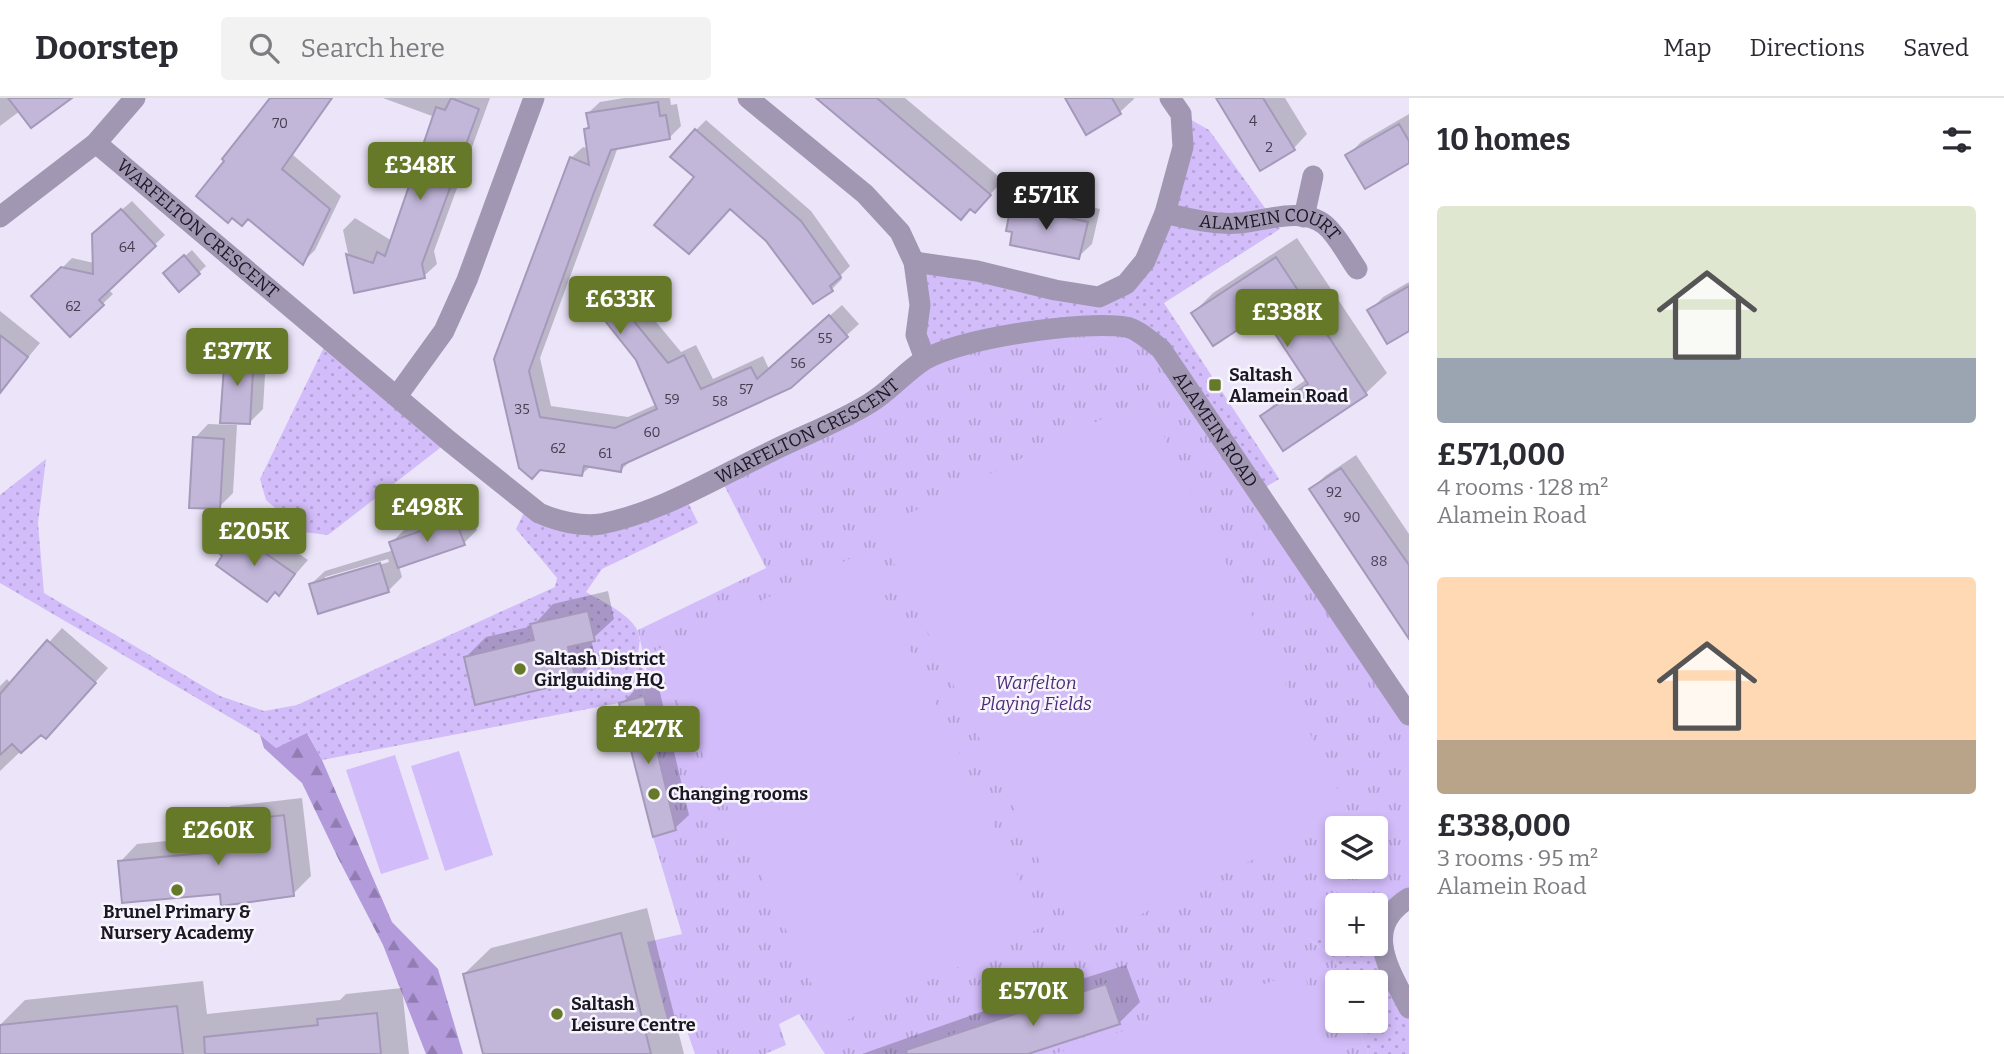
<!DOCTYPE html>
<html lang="en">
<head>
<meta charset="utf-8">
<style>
	body { margin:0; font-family:Bitter,serif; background:#f2f2f3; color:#2b2b33; height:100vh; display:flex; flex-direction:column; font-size:26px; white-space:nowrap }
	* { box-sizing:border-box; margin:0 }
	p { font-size:23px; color:#7c7c81 }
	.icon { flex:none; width:38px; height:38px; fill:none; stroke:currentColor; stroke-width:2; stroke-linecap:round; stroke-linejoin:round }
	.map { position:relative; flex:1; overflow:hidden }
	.details { display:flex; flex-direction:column; background:#fff; width:595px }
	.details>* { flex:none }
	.controls { position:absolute; left:1325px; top:718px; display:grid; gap:14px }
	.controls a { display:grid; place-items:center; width:63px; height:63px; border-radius:7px; background:#fff; box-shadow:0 4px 10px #0003; font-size:35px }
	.price { position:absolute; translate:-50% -60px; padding:0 16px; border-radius:7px; background:#667928; color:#fff; font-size:23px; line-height:46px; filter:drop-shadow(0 2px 4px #0008) }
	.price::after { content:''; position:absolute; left:50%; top:42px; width:21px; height:16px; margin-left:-10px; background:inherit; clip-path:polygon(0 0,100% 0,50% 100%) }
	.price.current { background:#222; color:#fff }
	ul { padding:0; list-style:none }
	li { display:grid; align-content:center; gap:14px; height:371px; padding:0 28px }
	li span { display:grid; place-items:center; height:217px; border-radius:7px; color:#555 }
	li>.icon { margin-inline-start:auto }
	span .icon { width:126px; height:126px; fill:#fffc; stroke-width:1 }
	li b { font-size:30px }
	h2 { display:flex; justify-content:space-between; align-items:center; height:84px; padding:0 28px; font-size:30px }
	header { display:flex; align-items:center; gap:42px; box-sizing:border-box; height:98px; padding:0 35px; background:#fff; border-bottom:2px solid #e1e1e2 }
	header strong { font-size:33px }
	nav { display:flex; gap:38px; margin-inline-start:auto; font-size:24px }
	.search { width:490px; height:63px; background:#f2f2f3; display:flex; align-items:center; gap:18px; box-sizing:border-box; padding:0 24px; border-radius:7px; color:#7c7c81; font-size:26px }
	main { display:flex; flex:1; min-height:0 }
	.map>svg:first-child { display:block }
	.grass { fill:url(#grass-dots) }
	.forest { fill:url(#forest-firs) }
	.park { fill:url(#park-tufts); fill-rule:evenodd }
	.garden { fill:#d2bcf9 }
	.shadow { fill:#0003; fill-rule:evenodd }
	.building { fill:#c2b6d9; stroke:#a599ba; stroke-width:2 }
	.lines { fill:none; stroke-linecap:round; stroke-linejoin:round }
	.minor { stroke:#a197b3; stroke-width:21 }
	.poi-dot { fill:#667928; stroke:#f7f5fc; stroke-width:2.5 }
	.labels { text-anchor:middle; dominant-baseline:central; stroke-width:5; stroke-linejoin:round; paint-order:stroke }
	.number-label { font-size:14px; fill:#463f51 }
	.street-label { font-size:18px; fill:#1c1724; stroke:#f7f5fc }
	.poi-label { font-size:18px; font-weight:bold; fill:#1c1724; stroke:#f7f5fc; text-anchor:start }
	.park-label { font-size:18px; font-style:italic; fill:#4e2c78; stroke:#f7f5fc }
</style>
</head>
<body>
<header>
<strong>Doorstep</strong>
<div class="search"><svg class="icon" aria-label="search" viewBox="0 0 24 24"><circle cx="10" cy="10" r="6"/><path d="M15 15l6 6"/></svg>Search here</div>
<nav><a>Map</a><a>Directions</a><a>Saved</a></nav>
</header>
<main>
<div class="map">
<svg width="1409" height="956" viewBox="0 0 1409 956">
	<defs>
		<pattern id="grass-dots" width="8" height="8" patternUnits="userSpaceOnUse" patternTransform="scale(1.75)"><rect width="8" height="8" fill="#d2bcf9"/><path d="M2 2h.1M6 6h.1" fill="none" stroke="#b4a1d5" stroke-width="1.8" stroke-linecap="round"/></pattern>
		<pattern id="forest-firs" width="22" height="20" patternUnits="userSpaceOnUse" patternTransform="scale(1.75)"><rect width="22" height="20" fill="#b39bdb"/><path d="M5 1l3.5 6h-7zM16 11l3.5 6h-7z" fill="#917db1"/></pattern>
		<pattern id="park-tufts" width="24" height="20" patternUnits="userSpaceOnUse" patternTransform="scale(1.75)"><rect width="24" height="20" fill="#d2bcf9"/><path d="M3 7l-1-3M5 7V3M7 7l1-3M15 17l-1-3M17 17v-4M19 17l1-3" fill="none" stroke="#b4a1d5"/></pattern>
	</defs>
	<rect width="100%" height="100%" fill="#ece5fa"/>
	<path class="grass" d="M 1181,16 L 1209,32 L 1280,131 L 1164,205 L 1276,376 L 1279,381 L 1259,393 L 925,261 L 914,164 L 1099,199 L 1145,163 Z
		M 328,241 L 449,343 L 328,437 L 303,434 L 266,402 L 260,381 Z
		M 46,361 L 38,425 L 44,495 L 220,598 L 264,613 L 297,607 L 555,489 L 557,480 L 516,431 L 528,406 L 597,426 L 685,398 L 698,425 L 602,471 L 586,494 C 601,503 635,518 639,537 C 641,546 637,556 637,566 L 647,574 L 644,598 L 619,605 L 322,662 L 308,636 L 276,650 L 260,637 L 0,485 L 0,397 Z
		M 1337,832 L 1337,845 L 1376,845 L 1409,912 L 1409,956 L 1368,956 L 1356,922 L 1376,922 L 1376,884 L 1342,884 L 1335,862 L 1307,839 Z"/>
	<path class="forest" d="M 307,635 L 322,662 L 392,824 L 438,871 L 463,956 L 426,956 L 383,847 L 338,760 L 302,685 L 264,650 L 260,637 L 276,650 Z"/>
	<path class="park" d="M 1129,229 L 1161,251 L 1409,617 L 1409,800 L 1376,834 L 1376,807 L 1337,807 L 1337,832 L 1308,840 L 1335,862 L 1342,884 L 1337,884 L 1337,922 L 1356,922 L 1368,956 L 825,956 L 799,916 L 779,926 L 786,947 L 765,956 L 695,956 L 686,930 L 670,933 L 647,844 L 682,836 L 653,739 L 644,598 L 647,574 L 638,532 L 766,470 L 720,379 L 969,245 ZM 1337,730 L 1376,730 L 1376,768 L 1337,768 Z"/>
	<path class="garden" d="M 1145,300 L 1349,715 L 1080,846 L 877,431 Z
		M 864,454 L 1042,829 L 832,929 L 654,553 Z
		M 459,653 L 493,757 L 445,773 L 411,668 Z
		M 395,657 L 429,761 L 381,776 L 346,672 Z
		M 1303,873 L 1330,956 L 1054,956 Z"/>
	<path class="shadow" d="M 0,0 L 65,0 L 20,13 L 0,28 Z
		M 271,0 L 332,0 L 293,57 L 341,98 L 315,152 L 303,164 L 248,119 Z
		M 383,0 L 490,0 L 434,153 L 437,166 L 424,178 L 356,193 L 343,132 L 355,120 L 392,143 L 432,18 Z
		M 624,0 L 670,0 L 671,7 L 677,6 L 681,28 L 669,40 L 618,49 L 540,260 L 551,308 L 628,319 L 657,306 L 612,203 L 628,190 L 681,254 L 696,247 L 713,281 L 763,258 L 769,271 L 842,207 L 859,226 L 790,289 L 632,361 L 621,372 L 591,368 L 582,376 L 496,261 L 571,60 L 583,49 L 589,51 L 585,31 L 590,27 L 588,15 L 600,4 Z
		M 817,0 L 905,0 L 1003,82 L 988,99 Z
		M 1067,0 L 1134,0 L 1134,1 L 1120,14 L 1087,34 Z
		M 1218,0 L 1285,0 L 1307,36 L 1294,50 Z
		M 1409,16 L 1409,63 L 1347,58 L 1361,44 Z
		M 706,22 L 811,113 L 850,168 L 840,178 L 842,181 L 832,191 L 814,204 L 767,142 L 696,79 L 696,32 Z
		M 1027,94 L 1100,111 L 1092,146 L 1078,159 L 1014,132 L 1013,108 Z
		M 132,103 L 165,137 L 108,191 L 113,196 L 70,237 L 34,198 L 72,160 L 94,165 L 104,127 Z
		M 1297,140 L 1387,275 L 1366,295 L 1284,350 L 1262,318 L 1282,298 L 1307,281 L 1262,213 L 1193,215 L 1213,195 Z
		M 192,152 L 206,168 L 180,192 L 172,169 Z
		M 1409,184 L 1409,231 L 1370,213 L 1383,199 Z
		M 0,213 L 40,245 L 0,293 Z
		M 241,241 L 267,243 L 263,311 L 249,325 L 227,255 ZM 237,253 L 263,255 L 263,258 L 237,257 Z
		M 208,326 L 237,327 L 233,395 L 219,409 L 195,340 Z
		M 1356,357 L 1409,436 L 1409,538 L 1311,392 L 1325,378 Z
		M 469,408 L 477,432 L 464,445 L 399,468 L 402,479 L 388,493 L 311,486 L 325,473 L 394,452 L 391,445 L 405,431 ZM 388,461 L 389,464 L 325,483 L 325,479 Z
		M 250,422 L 308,462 L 279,495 L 237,436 Z
		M 608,493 L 614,521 L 591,542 L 596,561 L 576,581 L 466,559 L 486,539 L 533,528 L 553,506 Z
		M 62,530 L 108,570 L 59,625 L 41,634 L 0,673 L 0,588 L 7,581 L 11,586 Z
		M 658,586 L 689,717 L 675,730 L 621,606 L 635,592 Z
		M 302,700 L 311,778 L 293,796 L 120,764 L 137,746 L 215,738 L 213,726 L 231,708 Z
		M 647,810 L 684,956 L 485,956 L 464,876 L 491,850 Z
		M 1126,867 L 1140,904 L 1119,925 L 1025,956 L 862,956 L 1012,903 Z
		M 203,883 L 207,916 L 340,902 L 346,896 L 402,890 L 409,956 L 1,956 L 0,927 L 25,902 Z"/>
	<path class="building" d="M 8,0 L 72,0 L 31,30 Z
		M 270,0 L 332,0 L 282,71 L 330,111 L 303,167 L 248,121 L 242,128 L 232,120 L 228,125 L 196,98 L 224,63 L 222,61 Z
		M 451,0 L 479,11 L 422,166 L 425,180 L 354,195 L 346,156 L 373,165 L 377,154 L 385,158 L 436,9 L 445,12 Z
		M 816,0 L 877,0 L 991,97 L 975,115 L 970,111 L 961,122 Z
		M 1065,0 L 1112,0 L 1121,16 L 1086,37 Z
		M 1216,0 L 1263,0 L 1295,52 L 1260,73 Z
		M 658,4 L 660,18 L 666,17 L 670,41 L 611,52 L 593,97 L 529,273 L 540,319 L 615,330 L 657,311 L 636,262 L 598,214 L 615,200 L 668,265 L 684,257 L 701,291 L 751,269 L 757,281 L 829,217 L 848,239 L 791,290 L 622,367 L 621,374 L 584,368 L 582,378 L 540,372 L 532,381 L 519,370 L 494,261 L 570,59 L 589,67 L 584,31 L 589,30 L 586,15 Z
		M 1399,26 L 1409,43 L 1409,65 L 1365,91 L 1345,57 Z
		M 695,31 L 801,123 L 841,179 L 830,188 L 833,193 L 813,206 L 766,143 L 730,111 L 689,156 L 654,127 L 694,79 L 670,59 Z
		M 1011,107 L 1088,124 L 1079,161 L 1010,147 L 1012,134 L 1006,133 Z
		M 121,111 L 156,148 L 99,202 L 104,207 L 70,239 L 31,198 L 61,169 L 93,176 L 92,136 Z
		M 184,157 L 200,176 L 179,194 L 163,175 Z
		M 1276,159 L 1367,297 L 1283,353 L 1260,318 L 1308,286 L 1262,216 L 1213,248 L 1191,215 Z
		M 1409,188 L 1409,233 L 1387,246 L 1367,212 Z
		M 0,237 L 28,259 L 0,295 Z
		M 225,254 L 254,256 L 250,326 L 220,325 Z
		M 193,339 L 224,341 L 220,411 L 189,410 Z
		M 1341,370 L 1409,467 L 1409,541 L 1309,391 Z
		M 455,421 L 465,447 L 398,470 L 389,444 Z
		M 235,434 L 295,476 L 279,498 L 275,494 L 267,504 L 216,467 L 222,458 L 220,456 Z
		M 380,465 L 389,494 L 318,516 L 309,486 Z
		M 588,513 L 595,543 L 568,549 L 576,583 L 475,607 L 464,559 L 534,542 L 530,526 Z
		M 47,542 L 96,585 L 46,641 L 41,637 L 21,655 L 12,646 L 0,657 L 0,596 Z
		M 644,598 L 676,732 L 653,739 L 619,605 Z
		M 284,717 L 294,798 L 221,808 L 220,796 L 122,805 L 118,763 L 215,754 L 211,726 Z
		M 621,835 L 651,956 L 483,956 L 463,876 Z
		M 1106,886 L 1120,926 L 1028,956 L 907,956 L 906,952 Z
		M 177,908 L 183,956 L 0,956 L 0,927 Z
		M 377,915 L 381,956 L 205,956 L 204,939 L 318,927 L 317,921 Z"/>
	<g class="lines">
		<g class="minor">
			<path d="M 748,0 L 865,96 L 900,134 L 914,164 L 920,207 L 916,237 L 925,261"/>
			<path id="s1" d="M 96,45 L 449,343 L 539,415 C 557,423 581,429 601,426 C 661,414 712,382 766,356 C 799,339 840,324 870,305 C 890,293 905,274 924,262 C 961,240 1084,222 1126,229 C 1138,231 1151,244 1161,251 L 1409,617"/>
			<path id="s2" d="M 1165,115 C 1189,121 1215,127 1240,125 C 1265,123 1302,108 1325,127 C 1338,138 1347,157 1357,171"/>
			<path d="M 0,119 L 96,45 L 135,0"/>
			<path d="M 1304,119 L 1313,78"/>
			<path d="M 914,164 L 977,173 L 1055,192 L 1099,199 L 1126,186 L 1145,163 L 1165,115 L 1183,49 L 1181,16 L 1170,0"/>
			<path d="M 397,298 L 444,233 L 467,182 L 534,0"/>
			<path d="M 1409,800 C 1361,830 1389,871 1409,910"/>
		</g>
	</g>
	<g class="poi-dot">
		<rect x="1208" y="280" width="14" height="14" rx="3.5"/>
		<circle cx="520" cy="571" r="7"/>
		<circle cx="654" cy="696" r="7"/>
		<circle cx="177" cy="792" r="7"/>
		<circle cx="557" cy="916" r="7"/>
	</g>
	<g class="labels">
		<g class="number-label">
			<text x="1253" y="23">4</text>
			<text x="280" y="25">70</text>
			<text x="1269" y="49">2</text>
			<text x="127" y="149">64</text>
			<text x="73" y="208">62</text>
			<text x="825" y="240">55</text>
			<text x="798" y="265">56</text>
			<text x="746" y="291">57</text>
			<text x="672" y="301">59</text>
			<text x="720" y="303">58</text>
			<text x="522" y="311">35</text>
			<text x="652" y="334">60</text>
			<text x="558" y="350">62</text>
			<text x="605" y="355">61</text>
			<text x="1334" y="394">92</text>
			<text x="1352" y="419">90</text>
			<text x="1379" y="463">88</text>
		</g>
		<g class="street-label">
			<text stroke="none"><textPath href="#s1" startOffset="133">WARFELTON CRESCENT</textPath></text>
			<text stroke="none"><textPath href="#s2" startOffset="108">ALAMEIN COURT</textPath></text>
			<text stroke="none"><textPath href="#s1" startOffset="1351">ALAMEIN ROAD</textPath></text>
			<text stroke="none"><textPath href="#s1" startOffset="868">WARFELTON CRESCENT</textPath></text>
		</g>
		<g class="poi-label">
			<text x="1229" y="277">Saltash<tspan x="1229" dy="21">Alamein Road</tspan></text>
			<text x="534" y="561">Saltash District<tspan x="534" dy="21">Girlguiding HQ</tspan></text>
			<text x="668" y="696">Changing rooms</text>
			<text x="177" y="814" text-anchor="middle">Brunel Primary &amp;<tspan x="177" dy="21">Nursery Academy</tspan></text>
			<text x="571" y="906">Saltash<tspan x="571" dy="21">Leisure Centre</tspan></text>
		</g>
		<g class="park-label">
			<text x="1036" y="585">Warfelton<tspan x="1036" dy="21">Playing Fields</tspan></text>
		</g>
	</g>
</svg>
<div class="controls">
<a><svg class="icon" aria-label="layers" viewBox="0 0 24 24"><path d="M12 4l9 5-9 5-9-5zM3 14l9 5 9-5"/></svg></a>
<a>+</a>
<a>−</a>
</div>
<b class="price" style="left:420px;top:104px">£348K</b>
<b class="price current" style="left:1046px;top:134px">£571K</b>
<b class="price" style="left:620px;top:238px">£633K</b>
<b class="price" style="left:1287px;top:251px">£338K</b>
<b class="price" style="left:237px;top:290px">£377K</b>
<b class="price" style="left:427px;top:446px">£498K</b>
<b class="price" style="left:254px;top:470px">£205K</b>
<b class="price" style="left:648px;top:668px">£427K</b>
<b class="price" style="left:218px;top:769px">£260K</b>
<b class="price" style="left:1033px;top:930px">£570K</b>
</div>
<section class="details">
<h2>10 homes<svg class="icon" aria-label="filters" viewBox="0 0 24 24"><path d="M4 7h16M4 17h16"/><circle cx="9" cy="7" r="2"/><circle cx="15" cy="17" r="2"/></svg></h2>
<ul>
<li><span style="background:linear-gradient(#dfe7d0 70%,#9aa5b1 0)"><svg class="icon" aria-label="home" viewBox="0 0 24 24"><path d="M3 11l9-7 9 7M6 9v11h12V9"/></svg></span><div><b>£571,000</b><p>4 rooms · 128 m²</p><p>Alamein Road</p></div></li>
<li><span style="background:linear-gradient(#ffd9b3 75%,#b9a48a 0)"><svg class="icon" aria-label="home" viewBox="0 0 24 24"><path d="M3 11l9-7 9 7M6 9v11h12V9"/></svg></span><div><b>£338,000</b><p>3 rooms · 95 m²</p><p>Alamein Road</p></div></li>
</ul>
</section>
</main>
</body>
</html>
